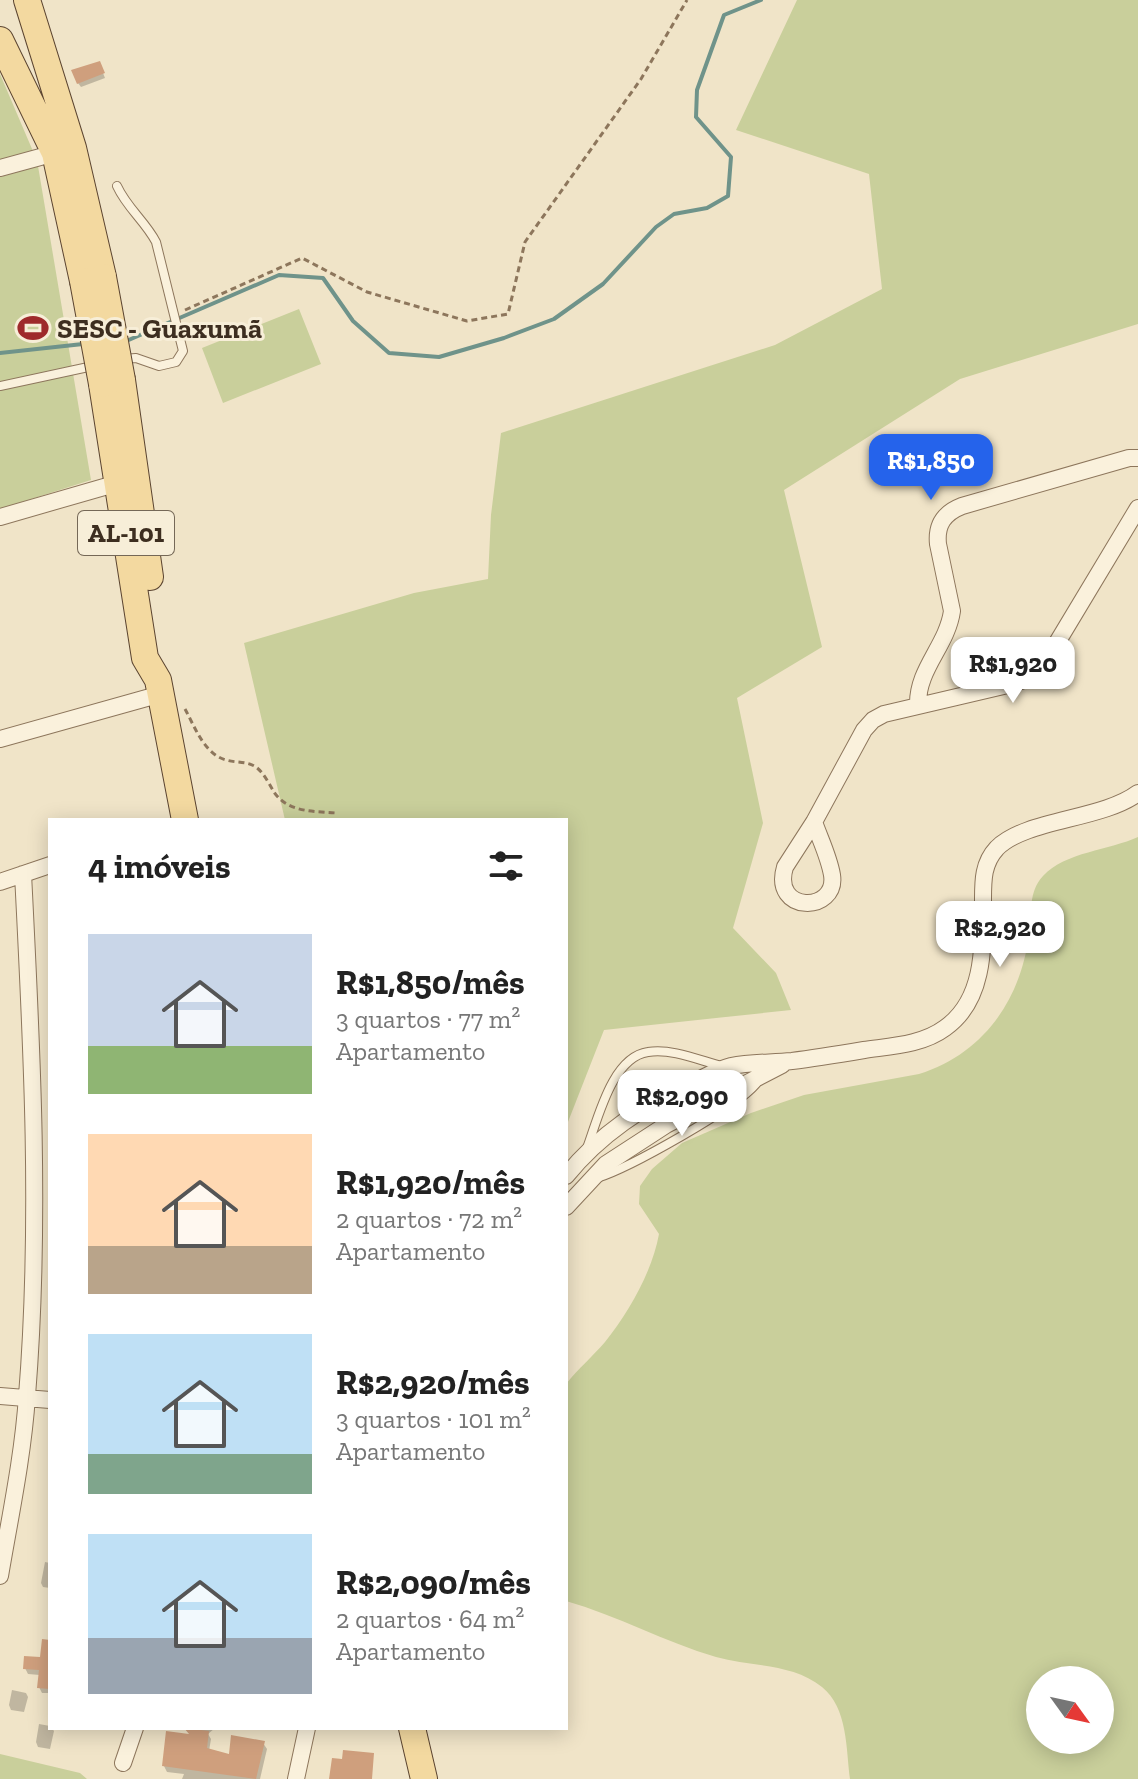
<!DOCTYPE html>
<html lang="pt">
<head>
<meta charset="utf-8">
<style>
	body { margin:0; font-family:"Zilla Slab",serif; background:#f6f6f6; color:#222; height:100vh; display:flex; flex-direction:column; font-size:30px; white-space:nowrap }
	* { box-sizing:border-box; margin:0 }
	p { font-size:26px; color:#767676 }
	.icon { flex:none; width:44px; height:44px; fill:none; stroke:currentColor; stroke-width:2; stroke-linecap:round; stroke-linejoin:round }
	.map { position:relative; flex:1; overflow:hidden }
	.panel { position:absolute; left:48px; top:818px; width:520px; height:912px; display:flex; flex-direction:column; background:#fff; border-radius:0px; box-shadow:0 4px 20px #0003 }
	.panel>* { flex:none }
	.needle { width:52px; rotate:123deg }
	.tools { position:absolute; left:1026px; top:1666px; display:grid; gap:16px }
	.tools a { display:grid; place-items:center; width:88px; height:88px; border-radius:50%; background:#fff; box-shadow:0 4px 20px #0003; font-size:40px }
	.price { position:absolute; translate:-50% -68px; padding:0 18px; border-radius:16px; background:#fff; color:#222; font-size:26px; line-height:52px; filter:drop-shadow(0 2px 4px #0008) }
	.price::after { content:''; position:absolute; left:50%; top:48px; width:24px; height:18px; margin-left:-12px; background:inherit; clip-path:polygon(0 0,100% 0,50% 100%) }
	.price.on { background:#2563eb; color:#fff }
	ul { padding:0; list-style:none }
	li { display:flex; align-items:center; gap:24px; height:200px; padding:0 40px }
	li span { display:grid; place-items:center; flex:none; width:224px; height:160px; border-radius:0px; color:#555 }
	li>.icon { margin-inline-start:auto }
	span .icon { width:96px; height:96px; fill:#fffc; stroke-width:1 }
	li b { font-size:34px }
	h2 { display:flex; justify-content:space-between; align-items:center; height:96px; padding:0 40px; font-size:34px }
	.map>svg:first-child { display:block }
	.green { fill:#c9cf9b; fill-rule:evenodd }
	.shadow { fill:#0003 }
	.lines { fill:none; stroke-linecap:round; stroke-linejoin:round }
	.stream { stroke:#6f938a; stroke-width:4 }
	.building { fill:#cf9f7d }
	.service-casing { stroke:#8d765c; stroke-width:10 }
	.minor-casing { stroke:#8d765c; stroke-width:18 }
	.primary-casing { stroke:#5b4430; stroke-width:28 }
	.path { stroke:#8d765c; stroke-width:3; stroke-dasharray:6 4; stroke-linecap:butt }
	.service { stroke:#faf1dc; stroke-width:8 }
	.minor { stroke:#faf1dc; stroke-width:16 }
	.primary { stroke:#f3d9a0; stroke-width:26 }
	.primary-bridge-casing { stroke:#5b4430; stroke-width:28; stroke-linecap:butt }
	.primary-bridge { stroke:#f3d9a0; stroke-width:26 }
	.labels { text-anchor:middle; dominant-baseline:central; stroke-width:6; stroke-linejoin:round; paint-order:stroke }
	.shield { fill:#f7eed8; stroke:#756857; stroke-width:2 }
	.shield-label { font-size:26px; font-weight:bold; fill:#3d2e20 }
	.poi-label { font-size:28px; font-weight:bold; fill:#3d2e20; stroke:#f7eed8; text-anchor:start }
</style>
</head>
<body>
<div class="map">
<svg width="1138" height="1779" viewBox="0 0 1138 1779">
	<rect width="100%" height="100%" fill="#f0e4c8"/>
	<path class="green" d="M 797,0 L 1138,0 L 1138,324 L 960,379 L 784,490 L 822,647 L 737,698 L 763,823 L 733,928 L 776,973 L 791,1010 L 604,1030 L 566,1127 L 566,820 L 285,820 L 244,643 L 414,593 L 488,579 L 491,515 L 501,433 L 775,345 L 882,289 L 869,174 L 736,130 Z
		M 0,74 L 38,163 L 0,175 Z
		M 38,166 L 91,480 L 0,509 L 0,177 Z
		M 299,309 L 321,364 L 223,403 L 202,348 Z
		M 1138,837 L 1138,1779 L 850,1779 C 846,1749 848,1708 822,1687 C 792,1663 751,1667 716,1657 C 665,1642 618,1616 566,1601 L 566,1384 C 578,1369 593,1356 605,1342 C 629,1312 652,1272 659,1234 L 639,1204 L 640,1186 L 652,1169 L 682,1143 L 751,1113 L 804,1095 L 919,1074 C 983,1054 1021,1000 1029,934 C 1032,914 1028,892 1043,876 C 1065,852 1110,850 1138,837 ZM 1040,1680 L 1100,1680 L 1100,1740 L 1040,1740 Z
		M 0,1754 L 80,1773 L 87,1779 L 0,1779 Z"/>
	<path class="shadow" d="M 101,68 L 105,78 L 81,87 L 78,83 Z
		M 45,1562 L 50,1563 L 50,1588 L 43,1587 L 41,1583 Z
		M 50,1660 L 50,1693 L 42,1693 L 39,1687 L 40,1675 L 28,1674 L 25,1668 Z
		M 12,1690 L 26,1693 L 28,1697 L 24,1712 L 11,1710 L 9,1705 Z
		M 39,1724 L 50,1726 L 54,1731 L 50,1749 L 38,1747 L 36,1742 Z
		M 185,1728 L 215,1728 L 208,1734 L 211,1739 L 209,1751 L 230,1756 L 263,1743 L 267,1749 L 260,1779 L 182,1779 L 184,1774 L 167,1772 L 164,1766 L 192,1737 Z"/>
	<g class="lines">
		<path class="stream" d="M 124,342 L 279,275 L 323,278 L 353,321 L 389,353 L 439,357 L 504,338 L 554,319 L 603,284 L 656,227 L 674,214 L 707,208 L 728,196 L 731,157 L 696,117 L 697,90 L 724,15 L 761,0
			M 0,353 L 83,344"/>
	</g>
	<path class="building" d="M 100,61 L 105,73 L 77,84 L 71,70 Z
		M 42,1639 L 50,1640 L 50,1689 L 37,1688 L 39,1670 L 23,1669 L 24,1656 L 40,1657 Z
		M 184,1728 L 209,1731 L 207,1748 L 229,1754 L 231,1735 L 265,1741 L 256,1779 L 162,1766 L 166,1731 L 189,1734 Z
		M 343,1750 L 374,1753 L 372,1779 L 329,1779 L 332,1758 L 342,1759 Z"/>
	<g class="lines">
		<g class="service-casing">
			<path id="service" d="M 117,186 C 127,208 145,221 156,242 L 183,351 L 176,362 L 159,366 L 136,358 L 122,359
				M 0,386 L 93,366
				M 587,1148 C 598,1119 612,1057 648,1052 C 671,1048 699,1060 721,1066
				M 597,1178 C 629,1168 735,1109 756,1084"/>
		</g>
		<g class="minor-casing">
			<path id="minor" d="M 0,168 L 55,153
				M 0,517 L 118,483
				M 918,705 C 917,669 947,646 952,611 L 938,544 C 936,525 944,513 962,506 L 1129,458 L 1138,458
				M 0,739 L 161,694
				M 814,822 C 820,839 829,857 832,875 C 838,913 771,914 785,867 L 814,822 L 864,730 L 873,720 L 884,714 L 1012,684 L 1029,678 L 1043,666 L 1138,508
				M 0,882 L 50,865
				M 566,1176 C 600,1134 643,1106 692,1083 C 705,1077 718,1069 731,1066 C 751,1062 771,1063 792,1061 C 816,1058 840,1054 864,1050 C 891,1046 922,1045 945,1028 C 986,999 983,944 983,899 C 983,880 983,863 997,848 C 1026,819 1102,820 1138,793
				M 566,1207 L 606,1164 L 666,1125 L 782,1065
				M 0,1396 L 50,1400
				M 0,1576 C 10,1517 23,1456 27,1396 C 41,1222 32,1048 23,874
				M 123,1763 L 135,1728
				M 296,1779 L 307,1728"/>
		</g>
		<g class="primary-casing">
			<path id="primary" d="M 27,0 L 73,148 L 103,277
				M 0,40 L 55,153 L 83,281
				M 122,380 L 150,577
				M 102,384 L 145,658 L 158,680 L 185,820
				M 412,1728 L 424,1779"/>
		</g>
		<path class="path" d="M 185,310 L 302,258 L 367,292 L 467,321 L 508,314 L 525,242 L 641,79 L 687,0
			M 185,709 C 195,727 204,754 226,760 C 236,763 247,761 256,767 C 264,773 269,784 274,792 C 288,813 314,811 336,813"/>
		<use href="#service" class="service"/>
		<use href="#minor" class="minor"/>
		<use href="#primary" class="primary"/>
		<g class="primary-bridge-casing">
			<path id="primary-bridge" d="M 103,277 L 122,380
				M 83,281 L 102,384"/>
		</g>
		<use href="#primary-bridge" class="primary-bridge"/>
	</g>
	<defs>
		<g id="stadium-bare" transform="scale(2.4)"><path d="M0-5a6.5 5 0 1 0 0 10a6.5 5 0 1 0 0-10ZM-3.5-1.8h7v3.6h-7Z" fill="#9e2a2b" stroke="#f7eed8" stroke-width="2.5" paint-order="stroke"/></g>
	</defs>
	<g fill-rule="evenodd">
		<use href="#stadium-bare" x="33" y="328"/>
	</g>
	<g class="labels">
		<rect class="shield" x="78" y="511" width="96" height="44" rx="6"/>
		<g class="shield-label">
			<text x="126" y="533">AL-101</text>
		</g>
		<g class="poi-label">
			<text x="57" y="328">SESC - Guaxumã</text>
		</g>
	</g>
</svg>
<div class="tools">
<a><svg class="needle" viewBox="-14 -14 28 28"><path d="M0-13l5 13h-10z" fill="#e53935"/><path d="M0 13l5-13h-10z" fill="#767676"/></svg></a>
</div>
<b class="price on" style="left:931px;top:502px">R$1,850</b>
<b class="price" style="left:1013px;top:705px">R$1,920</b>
<b class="price" style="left:1000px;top:969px">R$2,920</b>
<b class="price" style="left:682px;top:1138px">R$2,090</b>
<section class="panel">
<h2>4 imóveis<svg class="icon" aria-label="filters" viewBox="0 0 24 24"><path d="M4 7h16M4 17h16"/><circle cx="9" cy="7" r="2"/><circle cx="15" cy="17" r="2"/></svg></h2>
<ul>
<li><span style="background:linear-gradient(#c9d6e8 70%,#8fb573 0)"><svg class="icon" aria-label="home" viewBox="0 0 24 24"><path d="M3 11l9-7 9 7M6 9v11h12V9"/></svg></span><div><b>R$1,850/mês</b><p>3 quartos · 77 m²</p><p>Apartamento</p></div></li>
<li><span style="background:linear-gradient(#ffd9b3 70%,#b9a48a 0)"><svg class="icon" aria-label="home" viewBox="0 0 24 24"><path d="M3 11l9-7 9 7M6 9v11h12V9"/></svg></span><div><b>R$1,920/mês</b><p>2 quartos · 72 m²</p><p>Apartamento</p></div></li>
<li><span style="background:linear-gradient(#bfe0f5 75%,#7fa58c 0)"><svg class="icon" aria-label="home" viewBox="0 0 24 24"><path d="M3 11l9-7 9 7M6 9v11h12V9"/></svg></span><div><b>R$2,920/mês</b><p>3 quartos · 101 m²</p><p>Apartamento</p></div></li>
<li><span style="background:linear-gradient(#bfe0f5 65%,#9aa5b1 0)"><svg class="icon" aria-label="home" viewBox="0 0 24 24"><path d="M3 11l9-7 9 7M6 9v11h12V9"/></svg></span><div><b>R$2,090/mês</b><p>2 quartos · 64 m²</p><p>Apartamento</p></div></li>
</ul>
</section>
</div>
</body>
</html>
